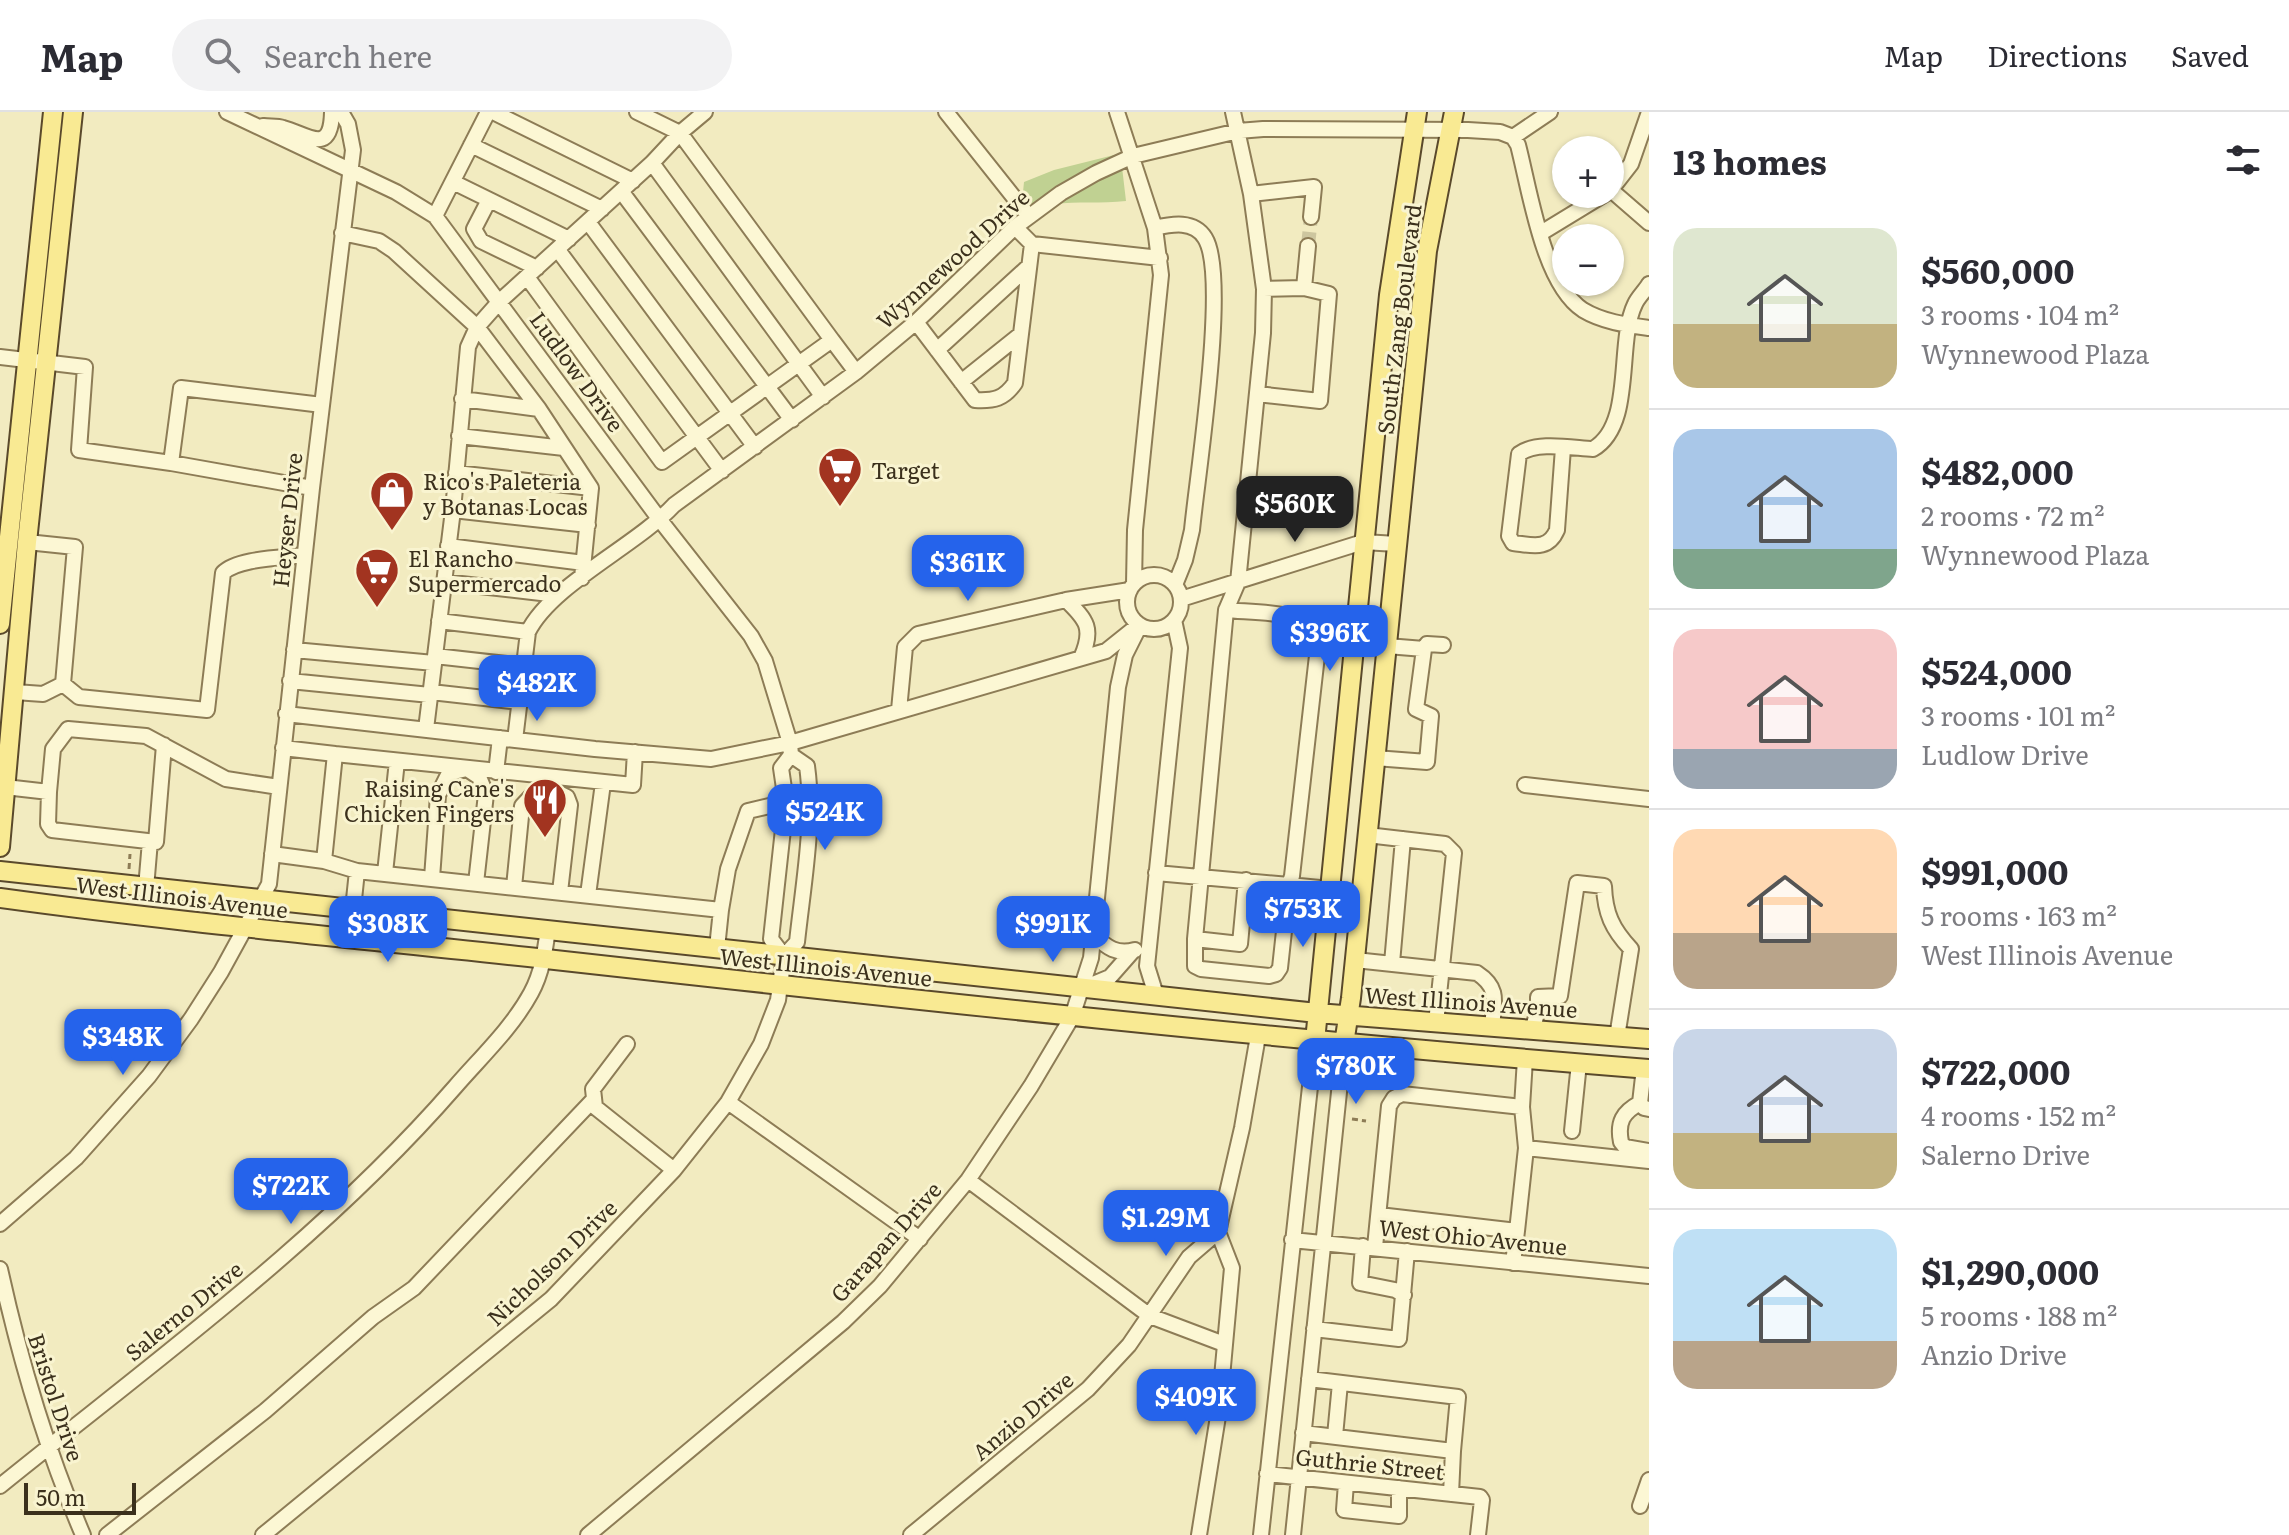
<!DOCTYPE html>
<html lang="en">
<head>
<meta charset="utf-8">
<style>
	body { margin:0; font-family:Literata,serif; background:#f2f2f3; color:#2b2b33; height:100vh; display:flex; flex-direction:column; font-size:30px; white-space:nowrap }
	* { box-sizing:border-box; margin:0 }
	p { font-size:26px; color:#7c7c81 }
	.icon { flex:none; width:44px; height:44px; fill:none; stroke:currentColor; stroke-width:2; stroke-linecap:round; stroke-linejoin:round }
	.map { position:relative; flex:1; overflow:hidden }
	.drawer { display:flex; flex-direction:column; background:#fff; width:640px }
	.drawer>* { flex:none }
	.buttons { position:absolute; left:1552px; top:24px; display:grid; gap:16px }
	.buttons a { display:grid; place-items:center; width:72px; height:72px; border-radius:50%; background:#fff; box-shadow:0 2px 6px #0004; font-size:40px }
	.scale { position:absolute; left:24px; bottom:20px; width:112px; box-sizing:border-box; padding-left:8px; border:4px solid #3b301c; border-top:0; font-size:22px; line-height:28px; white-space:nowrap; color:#3b301c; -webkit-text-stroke:6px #f9f4d0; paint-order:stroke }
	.price { position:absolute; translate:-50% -68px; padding:0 18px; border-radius:16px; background:#2563eb; color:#fff; font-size:26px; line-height:52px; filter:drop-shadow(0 2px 4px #0008) }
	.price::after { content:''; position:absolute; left:50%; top:48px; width:24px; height:18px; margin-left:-12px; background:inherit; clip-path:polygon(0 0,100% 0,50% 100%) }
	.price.current { background:#222; color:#fff }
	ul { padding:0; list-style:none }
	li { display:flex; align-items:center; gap:24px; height:200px; padding:0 24px }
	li+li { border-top:2px solid #e1e1e2 }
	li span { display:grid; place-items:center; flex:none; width:224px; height:160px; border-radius:24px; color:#555 }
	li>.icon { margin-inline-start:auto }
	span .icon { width:96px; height:96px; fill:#fffc; stroke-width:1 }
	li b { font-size:34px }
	h2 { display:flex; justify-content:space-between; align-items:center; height:96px; padding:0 24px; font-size:34px }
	header { display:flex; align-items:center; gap:48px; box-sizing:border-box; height:112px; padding:0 40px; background:#fff; border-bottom:2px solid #e1e1e2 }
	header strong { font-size:38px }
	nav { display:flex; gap:44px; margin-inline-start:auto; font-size:28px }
	.search { width:560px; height:72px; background:#f2f2f3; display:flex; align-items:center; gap:20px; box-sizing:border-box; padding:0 28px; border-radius:44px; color:#7c7c81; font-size:30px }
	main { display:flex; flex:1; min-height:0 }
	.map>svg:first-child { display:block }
	.green { fill:#c0d192 }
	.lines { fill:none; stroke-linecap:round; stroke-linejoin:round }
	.minor-tunnel { stroke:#cdc69f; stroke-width:14; stroke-dasharray:14 7; stroke-linecap:butt }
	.minor-casing { stroke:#8d7c56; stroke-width:18 }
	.major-casing { stroke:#5a492b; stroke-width:22 }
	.path { stroke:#8d7c56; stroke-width:3; stroke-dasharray:6 4; stroke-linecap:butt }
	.minor { stroke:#fcf7d4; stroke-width:14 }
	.major { stroke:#f9ea93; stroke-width:18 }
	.labels { text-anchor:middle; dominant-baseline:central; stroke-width:6; stroke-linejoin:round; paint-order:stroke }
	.street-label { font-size:22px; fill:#3b301c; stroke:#f9f4d0 }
	.poi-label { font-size:22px; fill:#3b301c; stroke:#f9f4d0; text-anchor:start }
</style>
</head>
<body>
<header>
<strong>Map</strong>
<div class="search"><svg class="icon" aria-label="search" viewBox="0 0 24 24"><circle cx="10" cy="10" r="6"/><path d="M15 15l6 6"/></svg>Search here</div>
<nav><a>Map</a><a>Directions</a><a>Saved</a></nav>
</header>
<main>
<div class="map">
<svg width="1649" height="1423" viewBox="0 0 1649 1423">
	<rect width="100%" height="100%" fill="#f2ebc0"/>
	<path class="green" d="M 1114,43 L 1122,55 L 1126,89 C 1102,92 1076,89 1055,92 C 1045,93 1041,96 1030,94 L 1023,80 L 1024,70 L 1054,58 Z"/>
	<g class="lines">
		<path class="minor-tunnel" d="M 1308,134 L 1311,105"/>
		<g class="minor-casing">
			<path id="minor" d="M 227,0 L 396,80 L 435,104 L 660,408 L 751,524 L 765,549 L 790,631 L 791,643 L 781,656 L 786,690 L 771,827 L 784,844
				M 493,0 L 633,69
				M 946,0 L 1028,103
				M 1117,0 L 1155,116 L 1161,163 L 1135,418 L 1134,472
				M 1233,0 L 1251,82 L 1264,177 L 1263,221 L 1238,470 L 1226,498 L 1195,827 L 1195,854 L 1201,857 L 1269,864 L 1276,862 L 1280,856 L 1289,773 L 1330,777
				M 263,14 C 270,15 277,14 283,16 C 307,22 331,45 332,0
				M 1513,25 L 1550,0
				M 471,33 L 602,97
				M 652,51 L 823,285
				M 453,70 L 569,127
				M 1611,78 L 1649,111
				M 621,79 L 792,308
				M 1610,79 L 1631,52 L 1649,0
				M 1251,82 L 1314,75 L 1311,105
				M 489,88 L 474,117 L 481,129 L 537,156
				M 435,104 L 488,0
				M 588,110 L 755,335
				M 1015,115 L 1032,132 L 1160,146
				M 1155,116 C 1172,112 1194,108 1205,126 C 1229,164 1197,365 1192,418 L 1185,448 L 1175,473
				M 342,121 L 379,129 L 394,139 L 477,215 L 468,235 L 453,398 L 426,617
				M 1541,121 L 1605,82
				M 558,138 L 722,359
				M 527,165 L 662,350 L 832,228 L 680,21 L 637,0
				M 1304,176 L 1308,134
				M 916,210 L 975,288 C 994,289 1004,287 1015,271 L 1032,132
				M 832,228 L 856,260
				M 937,238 L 1029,154
				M 0,245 L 85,255 L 79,338 L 171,351 L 312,376
				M 961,270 L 1021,222
				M 1257,282 L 1320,289 L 1329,182 L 1304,176 L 1264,177
				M 462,287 L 539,297
				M 459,324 L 564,336
				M 1563,336 L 1557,418 C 1548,439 1532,433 1513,431 L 1509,424 L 1519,342 C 1536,329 1572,336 1593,337 C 1635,313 1616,231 1635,192 C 1638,185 1645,179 1649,172
				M 171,351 L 181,276 L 322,293
				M 456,361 L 591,376
				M 453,398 L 588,413
				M 27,430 L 75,435 L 63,572
				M 448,434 L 584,451
				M1127 490a27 27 0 1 1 54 0a27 27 0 1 1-54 0Z
				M 582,466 L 591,376 L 539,297 L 477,215 L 500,189 L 652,51 L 680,21 L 705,0
				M 444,470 L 558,483
				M 1181,487 L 1363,430 L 1397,432
				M 1066,488 C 1087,508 1094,517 1081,546
				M 439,509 L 528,520
				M 1424,537 L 1427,532 L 1443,533
				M 294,538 L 434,551
				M 435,544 L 524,554
				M 290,569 L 430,583
				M 63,572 L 79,585 L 207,598 L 223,461 C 237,446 284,446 304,443
				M 15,580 L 43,582 L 63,572
				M 431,580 L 520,590
				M 899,598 L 905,535 L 918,522 L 1066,488 L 1130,478
				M 286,602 L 595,637 L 711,647 L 790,631 L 1106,539 L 1136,515
				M 515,628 L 528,520 C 551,473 636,434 674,393 L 856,260 L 916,210 L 1015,115 L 1061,81 L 1096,61 L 1133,44 L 1238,19 L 1263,17 L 1468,18 L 1500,20 L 1513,25 L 1518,33 C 1530,79 1543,172 1583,198 C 1603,210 1627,213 1649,216
				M 283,636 L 335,642 L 324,749
				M 335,642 L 633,673 L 635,640
				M 1375,646 L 1427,650 L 1431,604 L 1416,597 L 1424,537 L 1387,534
				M 496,660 L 500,626
				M 1525,673 L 1649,687
				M 5,675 L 49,680 L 48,712 L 52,718 L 156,730 L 164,633
				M 49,680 L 53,637 L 68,617 L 146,624 L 226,667 L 279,675
				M 1367,723 L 1445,732 L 1454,741 L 1436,911
				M 272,742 L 324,749 L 357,759
				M 385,761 L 397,649
				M 1156,761 L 1289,773 L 1292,764 L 1319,526 C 1308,497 1253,501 1226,498
				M 432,766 L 438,683 L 449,661 L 467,657 L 479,665 L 486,682 L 476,771
				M 514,775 L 522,694 L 536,679 L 559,681 L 567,685 L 570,693 L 560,780
				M 146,776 L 150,729
				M 588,783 L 603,671
				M 353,797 L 357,759 L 721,798 L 728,757 L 748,699 L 786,690
				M 1094,823 C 1107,836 1117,843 1135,838
				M 1195,827 L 1240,832 L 1246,768
				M 717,836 L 721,798
				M 784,844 L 797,830 C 803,773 815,711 807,654 L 791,643
				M 1355,848 L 1477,861 C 1500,876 1494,890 1492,915
				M 1392,851 L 1403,727
				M 1086,875 L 1110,865 L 1132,840
				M 1156,883 L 1147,854 L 1180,536 L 1174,508
				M 1532,919 L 1538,898 L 1538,885 L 1560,884 L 1577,771 L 1604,774 C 1605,801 1612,817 1631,837 L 1617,925
				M 627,932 L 593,977 L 595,995 L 674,1058
				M 1644,956 L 1640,991 L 1644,996 L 1649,997
				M 728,990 L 920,1127
				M 1640,991 C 1623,1000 1617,1010 1621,1030 L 1625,1035 L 1649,1039
				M 1572,1019 L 1579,951
				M 1526,1036 L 1649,1049
				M 968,1068 L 1150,1204 L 1224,1232
				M 1379,1103 L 1517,1119 L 1526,1036 L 1522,995
				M 0,1112 L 76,1046 L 149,964 L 191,907 L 221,860 L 269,772 L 312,376 L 353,38 L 348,12 L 341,0
				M 1292,1128 L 1649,1164
				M 1363,1134 L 1360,1171 L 1395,1178 L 1404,1183
				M 1375,1135 L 1389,994 L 1394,986 L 1402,982 L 1522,995 L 1525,947
				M 1513,1151 L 1517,1119
				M 0,1157 C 20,1248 46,1337 83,1423
				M 1314,1217 L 1399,1227 L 1407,1139
				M 1303,1321 L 1453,1339 L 1458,1285 L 1309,1267
				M 1335,1324 L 1340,1271
				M 1267,1362 L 1480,1385 L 1482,1388 L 1478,1423
				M 1346,1371 L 1344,1398 L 1399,1404 L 1399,1376
				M 0,1374 C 157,1247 322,1128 455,975 C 481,945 512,916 531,881 C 542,861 545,839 548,817
				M 1451,1382 L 1453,1339
				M 1640,1394 L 1649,1368
				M 107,1423 L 265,1299 L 373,1205 L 414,1176 L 594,987
				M 263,1423 L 551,1187 L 674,1058 L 728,990 L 761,932 L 778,888 L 784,844
				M 588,1423 L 843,1210 L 880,1174 L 968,1068 L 1031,974 L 1072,905 L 1091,846 L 1118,575 L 1125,543 L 1140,513
				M 911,1423 L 1088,1277 L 1129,1233 L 1189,1145 L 1218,1120 L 1242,1016 L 1258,924
				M 1199,1423 L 1219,1298 L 1232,1156 L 1218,1120
				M 1261,1423 L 1315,929
				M 1293,1423 L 1344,932"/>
		</g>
		<g class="major-casing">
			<path id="major" d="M 0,512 L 53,0
				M 0,735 L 27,430 L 73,0
				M 0,759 L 1317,901 L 1649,927
				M 0,786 C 182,811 364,827 546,847 C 914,888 1281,928 1649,957
				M 1315,929 L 1389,183 L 1417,0
				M 1344,932 L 1351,886 L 1427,139 L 1454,0"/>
		</g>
		<path class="path" d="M 129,757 L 130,742
			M 1352,1007 L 1366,1009"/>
		<use href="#minor" class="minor"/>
		<use href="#major" class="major"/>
	</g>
	<defs>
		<g id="supermarket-pin" transform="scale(2.3)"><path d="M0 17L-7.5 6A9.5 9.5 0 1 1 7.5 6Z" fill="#a23420" stroke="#f9f4d0"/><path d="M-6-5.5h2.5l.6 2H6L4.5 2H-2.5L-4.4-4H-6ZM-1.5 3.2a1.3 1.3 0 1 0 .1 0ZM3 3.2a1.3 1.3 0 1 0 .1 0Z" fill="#fff"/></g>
		<g id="shop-pin" transform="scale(2.3)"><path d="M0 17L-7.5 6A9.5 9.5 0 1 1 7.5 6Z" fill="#a23420" stroke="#f9f4d0"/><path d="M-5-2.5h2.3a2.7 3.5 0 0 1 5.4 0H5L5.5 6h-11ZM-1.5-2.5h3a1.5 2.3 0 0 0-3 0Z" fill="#fff"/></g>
		<g id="restaurant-pin" transform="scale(2.3)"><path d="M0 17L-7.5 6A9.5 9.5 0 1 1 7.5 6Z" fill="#a23420" stroke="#f9f4d0"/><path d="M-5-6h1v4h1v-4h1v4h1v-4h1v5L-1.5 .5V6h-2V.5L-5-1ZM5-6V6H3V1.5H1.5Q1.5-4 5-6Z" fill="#fff"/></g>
	</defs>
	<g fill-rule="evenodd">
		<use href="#supermarket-pin" x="840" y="357"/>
		<use href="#shop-pin" x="392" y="381"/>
		<use href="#supermarket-pin" x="377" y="458"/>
		<use href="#restaurant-pin" x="545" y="688"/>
	</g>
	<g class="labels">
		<g class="street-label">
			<text transform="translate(952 146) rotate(-42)">Wynnewood Drive</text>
			<text transform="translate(1398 207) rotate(-83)">South Zang Boulevard</text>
			<text transform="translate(578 259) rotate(54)">Ludlow Drive</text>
			<text transform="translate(286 408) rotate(-84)">Heyser Drive</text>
			<text transform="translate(182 784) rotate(7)">West Illinois Avenue</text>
			<text transform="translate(826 854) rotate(6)">West Illinois Avenue</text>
			<text transform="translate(1471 889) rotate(4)">West Illinois Avenue</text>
			<text transform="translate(1473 1124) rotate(6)">West Ohio Avenue</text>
			<text transform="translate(885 1129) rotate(-48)">Garapan Drive</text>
			<text transform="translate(551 1150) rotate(-44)">Nicholson Drive</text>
			<text transform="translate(183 1198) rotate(-39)">Salerno Drive</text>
			<text transform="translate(57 1285) rotate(72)">Bristol Drive</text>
			<text transform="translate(1022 1303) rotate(-40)">Anzio Drive</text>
			<text transform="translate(1370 1351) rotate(6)">Guthrie Street</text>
		</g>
		<g class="poi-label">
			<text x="871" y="357">Target</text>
			<text x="423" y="368">Rico's Paleteria<tspan x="423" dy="25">y Botanas Locas</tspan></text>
			<text x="408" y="445">El Rancho<tspan x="408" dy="25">Supermercado</tspan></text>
			<text x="514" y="675" text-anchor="end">Raising Cane's<tspan x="514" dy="25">Chicken Fingers</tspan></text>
		</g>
	</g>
</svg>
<div class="buttons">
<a>+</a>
<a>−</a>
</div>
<div class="scale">50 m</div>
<b class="price current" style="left:1295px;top:432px">$560K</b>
<b class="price" style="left:968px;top:491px">$361K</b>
<b class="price" style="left:1330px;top:561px">$396K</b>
<b class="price" style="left:537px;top:611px">$482K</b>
<b class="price" style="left:825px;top:740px">$524K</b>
<b class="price" style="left:1303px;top:837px">$753K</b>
<b class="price" style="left:388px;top:852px">$308K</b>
<b class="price" style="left:1053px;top:852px">$991K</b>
<b class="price" style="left:123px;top:965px">$348K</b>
<b class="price" style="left:1356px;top:994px">$780K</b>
<b class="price" style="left:291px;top:1114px">$722K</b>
<b class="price" style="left:1166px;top:1146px">$1.29M</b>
<b class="price" style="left:1196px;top:1325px">$409K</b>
</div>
<section class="drawer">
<h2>13 homes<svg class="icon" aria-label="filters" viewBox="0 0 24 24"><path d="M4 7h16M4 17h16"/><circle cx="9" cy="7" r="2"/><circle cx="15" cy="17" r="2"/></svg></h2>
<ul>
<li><span style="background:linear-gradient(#dfe7d0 60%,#c2b280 0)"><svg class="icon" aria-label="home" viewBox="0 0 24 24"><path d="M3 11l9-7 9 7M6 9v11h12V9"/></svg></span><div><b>$560,000</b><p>3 rooms · 104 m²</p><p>Wynnewood Plaza</p></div></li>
<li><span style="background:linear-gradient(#a9c7e8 75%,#7fa58c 0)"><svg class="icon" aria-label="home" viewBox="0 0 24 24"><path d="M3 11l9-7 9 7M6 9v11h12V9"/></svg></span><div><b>$482,000</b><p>2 rooms · 72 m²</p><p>Wynnewood Plaza</p></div></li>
<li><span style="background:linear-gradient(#f6c9c9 75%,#9aa5b1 0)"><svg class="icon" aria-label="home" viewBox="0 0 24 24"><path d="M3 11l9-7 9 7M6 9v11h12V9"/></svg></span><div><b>$524,000</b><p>3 rooms · 101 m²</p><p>Ludlow Drive</p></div></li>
<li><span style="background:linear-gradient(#ffd9b3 65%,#b9a48a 0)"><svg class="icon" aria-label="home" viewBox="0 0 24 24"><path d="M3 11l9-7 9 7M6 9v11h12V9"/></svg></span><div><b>$991,000</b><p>5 rooms · 163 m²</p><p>West Illinois Avenue</p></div></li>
<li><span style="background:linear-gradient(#c9d6e8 65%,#c2b280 0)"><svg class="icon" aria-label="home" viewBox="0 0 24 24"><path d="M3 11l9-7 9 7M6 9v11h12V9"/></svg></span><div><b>$722,000</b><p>4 rooms · 152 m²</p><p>Salerno Drive</p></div></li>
<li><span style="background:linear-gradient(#bfe0f5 70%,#b9a48a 0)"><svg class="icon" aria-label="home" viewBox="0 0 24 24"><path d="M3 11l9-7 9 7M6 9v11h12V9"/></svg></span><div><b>$1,290,000</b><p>5 rooms · 188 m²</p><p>Anzio Drive</p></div></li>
</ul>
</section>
</main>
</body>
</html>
